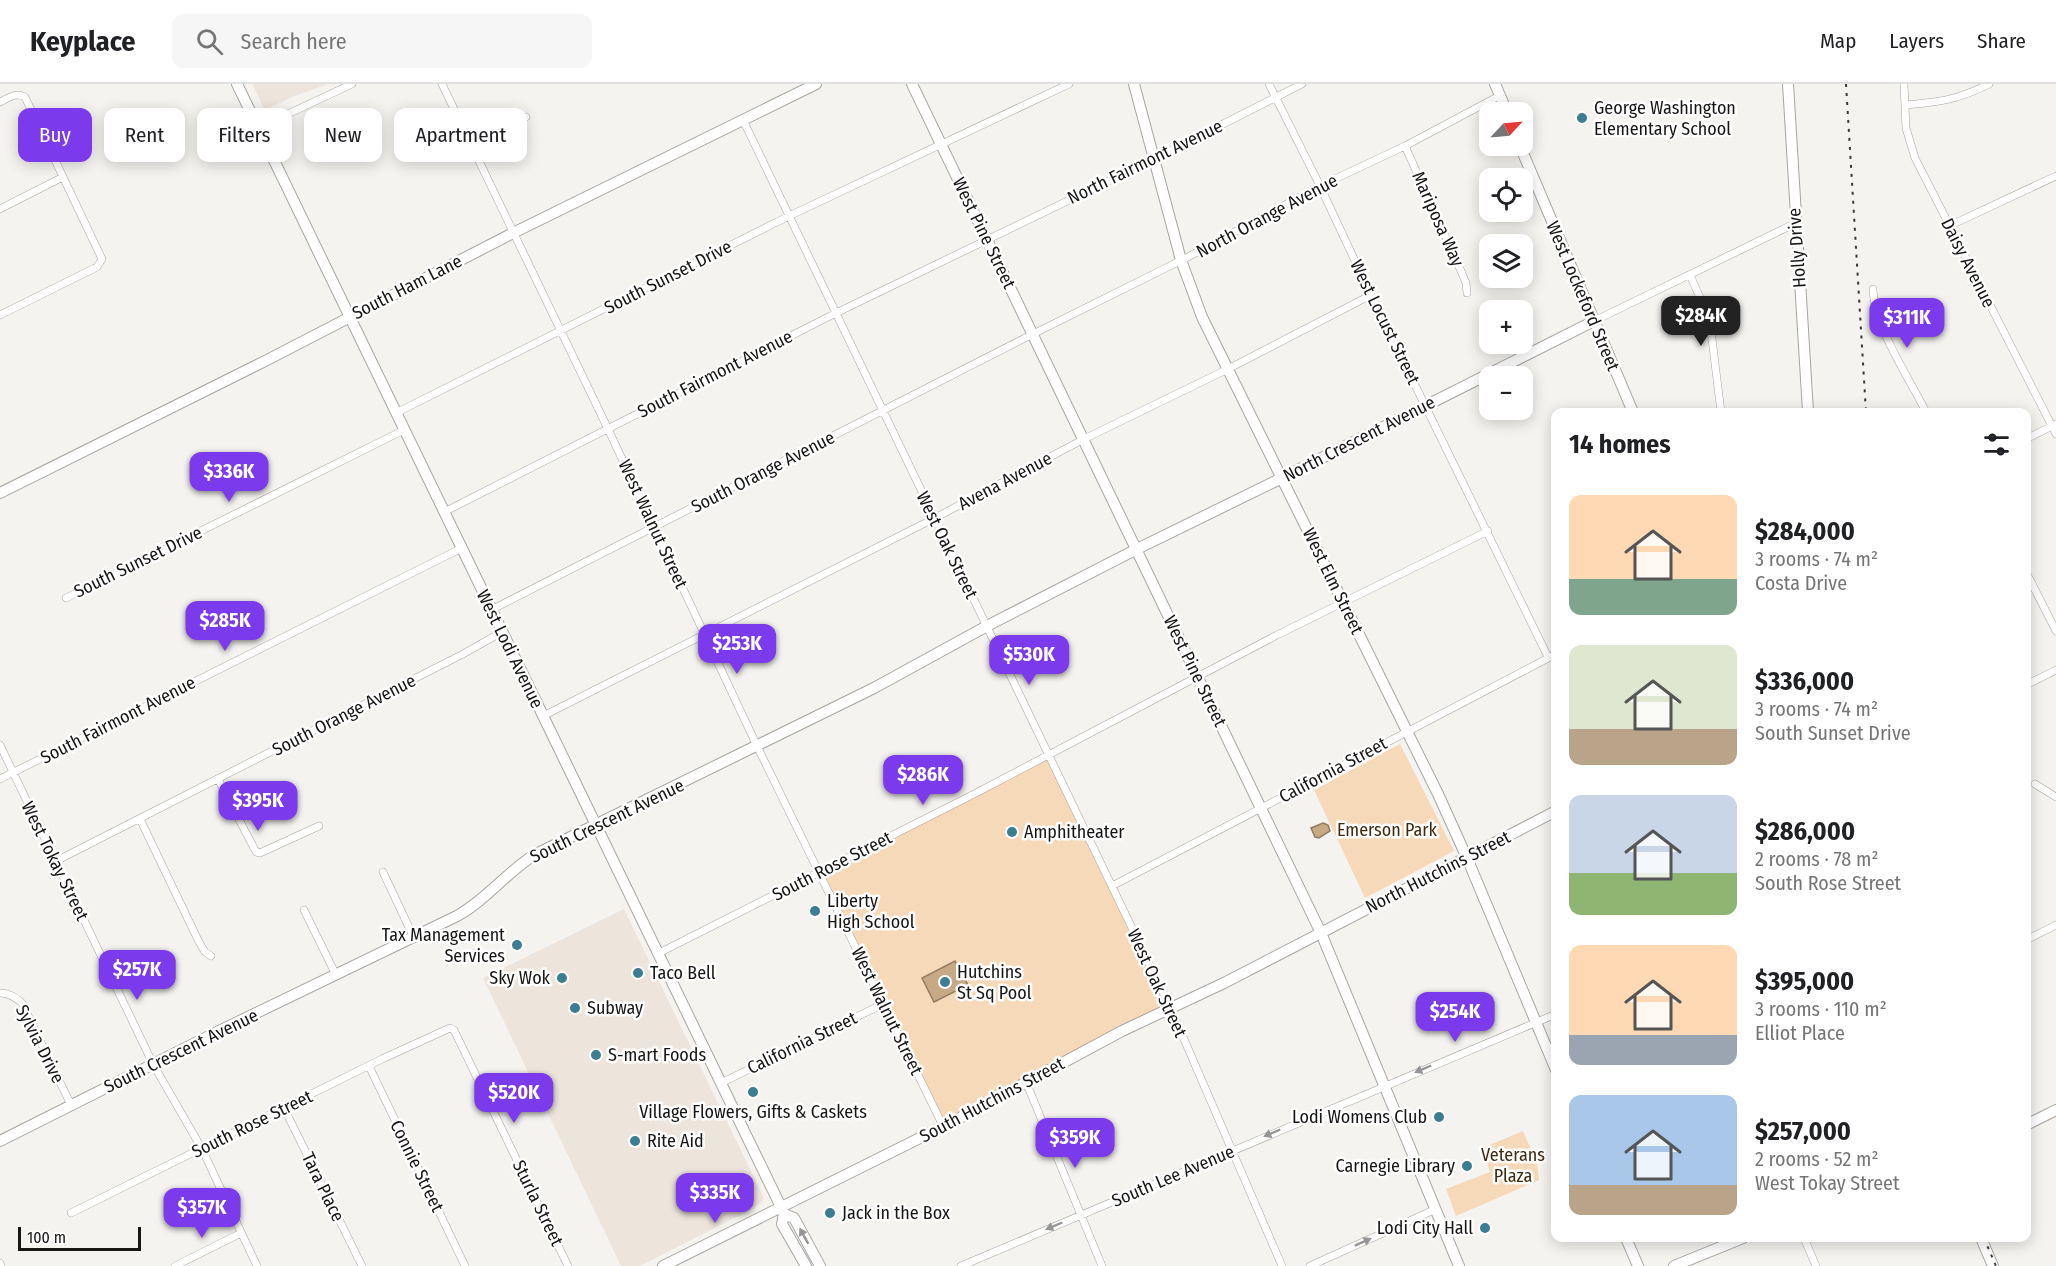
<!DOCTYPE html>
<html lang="en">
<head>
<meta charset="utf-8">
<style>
	body { margin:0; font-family:"Fira Sans Condensed",sans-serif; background:#f6f6f6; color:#202124; height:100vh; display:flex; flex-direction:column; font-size:22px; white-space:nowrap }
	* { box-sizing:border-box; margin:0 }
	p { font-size:20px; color:#757577 }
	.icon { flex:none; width:33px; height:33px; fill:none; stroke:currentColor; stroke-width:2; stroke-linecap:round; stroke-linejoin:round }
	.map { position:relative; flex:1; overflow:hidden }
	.side { position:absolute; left:1551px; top:324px; width:480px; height:834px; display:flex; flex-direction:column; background:#fff; border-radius:12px; box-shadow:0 3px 15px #0003 }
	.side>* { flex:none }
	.banner { position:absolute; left:18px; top:24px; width:570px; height:54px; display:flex; gap:12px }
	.needle { width:39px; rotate:64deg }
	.buttons { position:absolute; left:1479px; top:18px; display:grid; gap:12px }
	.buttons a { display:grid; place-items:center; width:54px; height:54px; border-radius:12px; background:#fff; box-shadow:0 3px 15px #0003; font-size:30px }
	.scale { position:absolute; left:18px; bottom:15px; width:123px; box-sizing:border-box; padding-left:6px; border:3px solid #171615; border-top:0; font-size:16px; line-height:21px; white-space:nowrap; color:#171615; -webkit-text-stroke:4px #fff; paint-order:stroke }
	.price { position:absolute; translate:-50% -51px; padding:0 14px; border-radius:12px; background:#7c3aed; color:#fff; font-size:20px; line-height:39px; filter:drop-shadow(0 2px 3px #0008) }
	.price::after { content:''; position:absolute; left:50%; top:36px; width:18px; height:14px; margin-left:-9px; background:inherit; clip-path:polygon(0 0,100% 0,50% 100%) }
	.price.selected { background:#222; color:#fff }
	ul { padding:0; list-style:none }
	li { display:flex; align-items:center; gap:18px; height:150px; padding:0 18px }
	li span { display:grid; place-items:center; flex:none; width:168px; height:120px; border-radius:12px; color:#555 }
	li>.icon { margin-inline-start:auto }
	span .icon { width:72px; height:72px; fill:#fffc; stroke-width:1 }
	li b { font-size:26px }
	h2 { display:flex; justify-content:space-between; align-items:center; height:72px; padding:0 18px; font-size:26px }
	.chip { padding:0 21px; border-radius:12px; background:#fff; box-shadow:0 3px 15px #0003; font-size:21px; line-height:54px }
	.chip.selected { background:#7c3aed; color:#fff }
	header { display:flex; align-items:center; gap:36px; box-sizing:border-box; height:84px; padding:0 30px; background:#fff; border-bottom:2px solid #e0e0e0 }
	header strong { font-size:28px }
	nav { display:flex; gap:33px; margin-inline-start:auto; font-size:21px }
	.search { width:420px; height:54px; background:#f6f6f6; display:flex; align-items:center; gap:15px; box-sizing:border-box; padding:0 21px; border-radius:12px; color:#757577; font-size:22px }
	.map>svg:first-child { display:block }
	.built { fill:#ede5dc }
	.green { fill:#f6d9b9 }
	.water { fill:#c7a986; stroke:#927d64; stroke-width:1.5 }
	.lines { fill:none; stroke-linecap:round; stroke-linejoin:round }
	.street-casing { stroke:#a7a4a1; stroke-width:8 }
	.secondary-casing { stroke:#a7a4a1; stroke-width:12 }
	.street { stroke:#fff; stroke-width:7 }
	.secondary { stroke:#fff; stroke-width:10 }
	.rail { stroke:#393836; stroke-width:2; stroke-dasharray:3 6; stroke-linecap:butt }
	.oneway { fill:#979696 }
	.poi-dot { fill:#3d7d91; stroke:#fff; stroke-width:2 }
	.labels { text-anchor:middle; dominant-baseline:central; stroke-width:5; stroke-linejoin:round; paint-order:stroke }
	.poi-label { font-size:18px; fill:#171615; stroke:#fff; text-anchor:start }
	.street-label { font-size:18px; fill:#171615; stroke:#fff }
	.park-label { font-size:18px; fill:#402a0d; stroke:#fff }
</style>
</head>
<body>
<header>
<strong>Keyplace</strong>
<div class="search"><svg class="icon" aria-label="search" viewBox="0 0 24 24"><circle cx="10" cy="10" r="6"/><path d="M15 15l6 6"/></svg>Search here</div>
<nav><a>Map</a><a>Layers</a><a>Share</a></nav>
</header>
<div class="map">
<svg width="2056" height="1182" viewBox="0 0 2056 1182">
	<rect width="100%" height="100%" fill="#f5f3f0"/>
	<path class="built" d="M 252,0 L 328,0 L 292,13 L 265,26 Z
		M 624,825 L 764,1114 L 762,1118 L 750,1126 L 640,1182 L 621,1182 L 483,894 Z"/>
	<path class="green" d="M 1400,660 L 1454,767 L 1365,814 L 1314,706 Z
		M 1048,671 L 1171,925 L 943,1042 L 820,789 Z
		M 1523,1047 L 1537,1079 L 1539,1096 L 1456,1132 L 1446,1105 L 1490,1088 L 1482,1064 Z"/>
	<path class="water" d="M 1323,739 L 1328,741 L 1330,747 L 1319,754 L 1315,753 L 1311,744 Z
		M 955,877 L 968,901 L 934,918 L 922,894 Z"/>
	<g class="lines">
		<g class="street-casing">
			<path id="street" d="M 442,0 L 608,345 L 757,662 L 943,1042
				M 1269,0 L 1320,102 L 1371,211 L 1548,573
				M 1904,0 L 1906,44 L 1915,74 L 2056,350
				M 0,18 C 9,14 15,8 25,13 L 102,175 L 97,183 L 0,231
				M 1905,21 C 1940,18 1957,16 1989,0
				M 743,36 L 1171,925 L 1282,1182
				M 258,44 L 352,0
				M 470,60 L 526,33
				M 1405,62 L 1461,187 L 1466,199 L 1467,209
				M 0,125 L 63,93
				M 1949,142 L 2056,92
				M 1690,191 L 1706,227 L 1711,247 L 1721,328
				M 1873,205 C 1874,242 1909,294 1926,328
				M 1594,237 L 1796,139
				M 396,329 L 789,132 L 1069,0
				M 2026,355 L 2056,340
				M 444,428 L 836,229 L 1154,75 L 1302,0
				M 2026,488 L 2056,547
				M 66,514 L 404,346
				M 491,526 L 1025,254 L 1186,174 L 1320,102 L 1405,62 L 1499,12
				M 2026,601 L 2056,586
				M 543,632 L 935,434 L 1084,355 L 1228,285 L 1371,211
				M 0,661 L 153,980 L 202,1065 L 257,1182
				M 0,695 L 462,464
				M 218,695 L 256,768 L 260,769 L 319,742
				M 2035,700 L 2056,713
				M 140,735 L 199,858 L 205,868 L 211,872
				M 56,777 L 463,570 L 502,548
				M 383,788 L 413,852
				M 1112,802 L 1556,570
				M 304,826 L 336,891
				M 2026,856 L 2056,841
				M 657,870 L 976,709 L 1277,551 L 1488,447
				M 0,909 C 9,909 15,913 22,919 L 71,1021
				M 369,982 L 465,1182
				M 1026,998 L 1102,1182
				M 721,999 L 883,920
				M 284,1024 L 362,1182
				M 71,1129 L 382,975 L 450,944 L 454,946 L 568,1182
				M 1804,1154 L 1816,1182
				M 0,1179 L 1,1182
				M 175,1182 L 241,1149
				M 961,1182 L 1556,930
				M 1310,1182 L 1436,1125"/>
		</g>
		<g class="secondary-casing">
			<path id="secondary" d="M 237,0 L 781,1123 L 784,1130 L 794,1134 L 820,1182
				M 912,0 L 1321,849 L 1459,1182
				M 1134,0 L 1181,176 L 1202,233 L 1438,710 L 1467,774 L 1556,986
				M 1495,0 L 1507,28
				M 1788,0 L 1808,328
				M 1520,62 L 1633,328
				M 0,409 L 267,276 L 513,149 L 816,0
				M 2026,1041 L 2056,1026
				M 0,1057 L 221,946 L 457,832 C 486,816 506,789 534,771 L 874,604 L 987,542 L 1137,465 L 1282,394 L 1594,237
				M 784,1130 L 782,1140 L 806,1182
				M 1626,1154 L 1638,1182
				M 1981,1154 L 1993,1182
				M 663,1182 L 956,1036 L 1122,947 L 1224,899 L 1556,727
				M 1674,1182 L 1743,1154"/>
		</g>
		<use href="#street" class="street"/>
		<use href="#secondary" class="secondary"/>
		<path class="rail" d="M 1846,0 L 1866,328
			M 1984,1154 L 1996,1182"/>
	</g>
	<defs><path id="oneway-solid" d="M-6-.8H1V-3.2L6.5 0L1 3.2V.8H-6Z" transform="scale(1.5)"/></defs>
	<g class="oneway">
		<use href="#oneway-solid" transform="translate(1423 985) rotate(157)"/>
		<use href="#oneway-solid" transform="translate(1272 1049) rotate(157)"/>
		<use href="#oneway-solid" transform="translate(1054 1142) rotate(157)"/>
		<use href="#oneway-solid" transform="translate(804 1152) rotate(-119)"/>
		<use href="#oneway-solid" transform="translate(1363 1158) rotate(-24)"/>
	</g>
	<g class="poi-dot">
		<circle cx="1582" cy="34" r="6"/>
		<circle cx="1012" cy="748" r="6"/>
		<circle cx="815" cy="827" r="6"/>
		<circle cx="517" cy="861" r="6"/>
		<circle cx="638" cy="889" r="6"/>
		<circle cx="562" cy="894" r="6"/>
		<circle cx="945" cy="898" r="6"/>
		<circle cx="575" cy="924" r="6"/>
		<circle cx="596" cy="971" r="6"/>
		<circle cx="753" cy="1008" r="6"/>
		<circle cx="1439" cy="1033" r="6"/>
		<circle cx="635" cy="1057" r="6"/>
		<circle cx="1467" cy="1082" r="6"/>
		<circle cx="830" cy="1129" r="6"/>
		<circle cx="1485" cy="1144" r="6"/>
	</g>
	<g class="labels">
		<g class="poi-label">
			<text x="1594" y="24">George Washington<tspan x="1594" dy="21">Elementary School</tspan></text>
			<text x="1024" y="748">Amphitheater</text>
			<text x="827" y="817">Liberty<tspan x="827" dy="21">High School</tspan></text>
			<text x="505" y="851" text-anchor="end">Tax Management<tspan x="505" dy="21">Services</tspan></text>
			<text x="957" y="888">Hutchins<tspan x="957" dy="21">St Sq Pool</tspan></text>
			<text x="650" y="889">Taco Bell</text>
			<text x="550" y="894" text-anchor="end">Sky Wok</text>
			<text x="587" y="924">Subway</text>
			<text x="608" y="971">S-mart Foods</text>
			<text x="753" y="1028" text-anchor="middle">Village Flowers, Gifts &amp; Caskets</text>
			<text x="1427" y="1033" text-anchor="end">Lodi Womens Club</text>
			<text x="647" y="1057">Rite Aid</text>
			<text x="1455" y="1082" text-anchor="end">Carnegie Library</text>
			<text x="842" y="1129">Jack in the Box</text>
			<text x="1473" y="1144" text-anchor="end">Lodi City Hall</text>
		</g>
		<g class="street-label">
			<text transform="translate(1145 78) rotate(-26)">North Fairmont Avenue</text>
			<text transform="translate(1267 132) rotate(-28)">North Orange Avenue</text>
			<text transform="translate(1438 135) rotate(66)">Mariposa Way</text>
			<text transform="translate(984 149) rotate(64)">West Pine Street</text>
			<text transform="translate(1797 164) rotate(-94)">Holly Drive</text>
			<text transform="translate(1968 179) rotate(63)">Daisy Avenue</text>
			<text transform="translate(668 193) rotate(-27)">South Sunset Drive</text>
			<text transform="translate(407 203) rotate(-27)">South Ham Lane</text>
			<text transform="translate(1583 212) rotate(67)">West Lockeford Street</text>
			<text transform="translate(1385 238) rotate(64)">West Locust Street</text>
			<text transform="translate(715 290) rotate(-27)">South Fairmont Avenue</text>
			<text transform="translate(1359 355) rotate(-27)">North Crescent Avenue</text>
			<text transform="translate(763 388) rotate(-27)">South Orange Avenue</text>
			<text transform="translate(1005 397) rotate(-28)">Avena Avenue</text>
			<text transform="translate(653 440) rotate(65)">West Walnut Street</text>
			<text transform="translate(947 461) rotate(64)">West Oak Street</text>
			<text transform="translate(138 478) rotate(-26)">South Sunset Drive</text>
			<text transform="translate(1333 497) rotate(64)">West Elm Street</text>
			<text transform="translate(510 565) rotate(64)">West Lodi Avenue</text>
			<text transform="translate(1195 587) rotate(64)">West Pine Street</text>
			<text transform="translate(344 631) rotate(-27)">South Orange Avenue</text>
			<text transform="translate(118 636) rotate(-27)">South Fairmont Avenue</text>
			<text transform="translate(1333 686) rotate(-28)">California Street</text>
			<text transform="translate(607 737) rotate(-26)">South Crescent Avenue</text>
			<text transform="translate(55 777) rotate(64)">West Tokay Street</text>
			<text transform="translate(832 782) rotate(-27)">South Rose Street</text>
			<text transform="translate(1438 788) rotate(-27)">North Hutchins Street</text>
			<text transform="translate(1157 899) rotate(65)">West Oak Street</text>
			<text transform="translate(887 927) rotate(64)">West Walnut Street</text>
			<text transform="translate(802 959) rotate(-26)">California Street</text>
			<text transform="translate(40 960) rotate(63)">Sylvia Drive</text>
			<text transform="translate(181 967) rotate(-26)">South Crescent Avenue</text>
			<text transform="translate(992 1016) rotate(-28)">South Hutchins Street</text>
			<text transform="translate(252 1040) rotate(-26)">South Rose Street</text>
			<text transform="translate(417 1082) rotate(64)">Connie Street</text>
			<text transform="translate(1173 1092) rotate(-23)">South Lee Avenue</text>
			<text transform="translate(323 1103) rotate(64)">Tara Place</text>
			<text transform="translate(538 1119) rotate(64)">Sturla Street</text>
		</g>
		<g class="park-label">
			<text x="1387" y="746">Emerson Park</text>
			<text x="1513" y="1071">Veterans<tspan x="1513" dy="21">Plaza</tspan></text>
		</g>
	</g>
</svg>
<div class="buttons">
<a><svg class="needle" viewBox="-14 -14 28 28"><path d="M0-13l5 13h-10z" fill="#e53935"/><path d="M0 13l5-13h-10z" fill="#757577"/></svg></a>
<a><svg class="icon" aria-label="locate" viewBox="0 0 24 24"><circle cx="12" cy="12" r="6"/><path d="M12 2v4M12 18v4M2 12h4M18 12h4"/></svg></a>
<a><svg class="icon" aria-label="layers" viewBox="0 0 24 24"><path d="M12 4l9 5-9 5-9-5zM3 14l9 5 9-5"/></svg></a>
<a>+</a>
<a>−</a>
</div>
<div class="scale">100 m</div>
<b class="price selected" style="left:1701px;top:263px">$284K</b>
<b class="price" style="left:1907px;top:265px">$311K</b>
<b class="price" style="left:229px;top:419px">$336K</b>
<b class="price" style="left:225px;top:568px">$285K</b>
<b class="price" style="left:737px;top:591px">$253K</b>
<b class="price" style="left:1029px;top:602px">$530K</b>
<b class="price" style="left:923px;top:722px">$286K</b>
<b class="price" style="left:258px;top:748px">$395K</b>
<b class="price" style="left:137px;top:917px">$257K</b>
<b class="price" style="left:1455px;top:959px">$254K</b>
<b class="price" style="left:514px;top:1040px">$520K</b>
<b class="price" style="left:1075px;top:1085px">$359K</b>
<b class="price" style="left:715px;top:1140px">$335K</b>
<b class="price" style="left:202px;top:1155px">$357K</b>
<div class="banner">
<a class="chip selected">Buy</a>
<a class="chip">Rent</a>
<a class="chip">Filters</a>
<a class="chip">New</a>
<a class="chip">Apartment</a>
</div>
<section class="side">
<h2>14 homes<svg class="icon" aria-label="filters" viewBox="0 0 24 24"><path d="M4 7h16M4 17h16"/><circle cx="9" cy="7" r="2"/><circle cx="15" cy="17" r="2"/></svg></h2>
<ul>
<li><span style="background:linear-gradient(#ffd9b3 70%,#7fa58c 0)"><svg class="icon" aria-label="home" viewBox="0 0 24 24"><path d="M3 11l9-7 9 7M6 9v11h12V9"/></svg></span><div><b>$284,000</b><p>3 rooms · 74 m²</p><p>Costa Drive</p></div></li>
<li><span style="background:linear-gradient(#dfe7d0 70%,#b9a48a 0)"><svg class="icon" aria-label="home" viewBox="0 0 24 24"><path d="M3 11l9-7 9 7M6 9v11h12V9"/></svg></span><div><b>$336,000</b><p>3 rooms · 74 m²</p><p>South Sunset Drive</p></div></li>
<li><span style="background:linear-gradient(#c9d6e8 65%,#8fb573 0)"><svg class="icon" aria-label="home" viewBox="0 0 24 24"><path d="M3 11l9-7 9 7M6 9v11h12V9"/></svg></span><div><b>$286,000</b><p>2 rooms · 78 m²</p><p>South Rose Street</p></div></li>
<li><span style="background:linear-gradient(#ffd9b3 75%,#9aa5b1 0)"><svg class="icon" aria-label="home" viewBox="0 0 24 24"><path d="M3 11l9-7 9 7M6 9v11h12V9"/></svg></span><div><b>$395,000</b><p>3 rooms · 110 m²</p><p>Elliot Place</p></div></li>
<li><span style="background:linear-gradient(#a9c7e8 75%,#b9a48a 0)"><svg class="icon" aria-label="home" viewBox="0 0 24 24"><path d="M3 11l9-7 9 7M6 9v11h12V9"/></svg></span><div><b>$257,000</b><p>2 rooms · 52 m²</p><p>West Tokay Street</p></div></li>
</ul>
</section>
</div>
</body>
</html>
